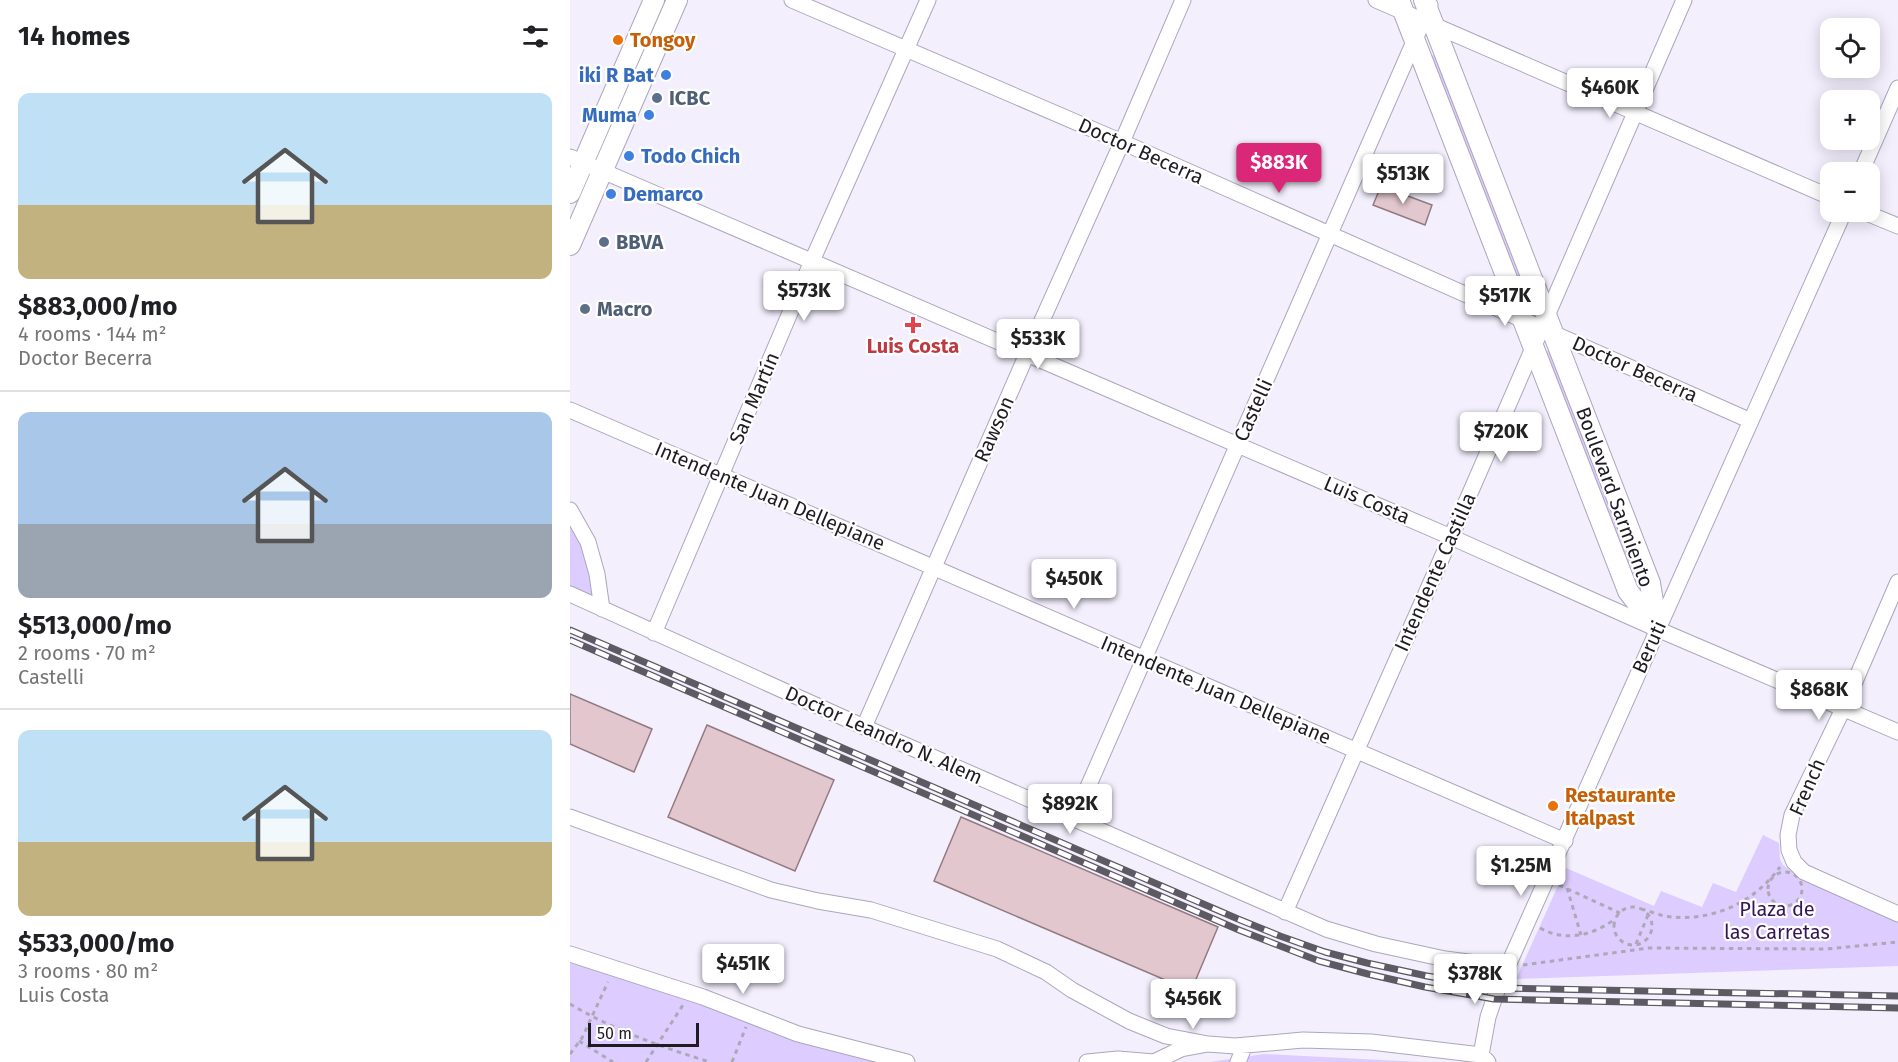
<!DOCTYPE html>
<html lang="en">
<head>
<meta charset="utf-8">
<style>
	body { margin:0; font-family:"Fira Sans",sans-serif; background:#f6f6f6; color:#202124; height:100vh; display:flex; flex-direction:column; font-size:22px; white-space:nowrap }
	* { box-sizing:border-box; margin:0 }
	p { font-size:20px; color:#757577 }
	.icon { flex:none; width:33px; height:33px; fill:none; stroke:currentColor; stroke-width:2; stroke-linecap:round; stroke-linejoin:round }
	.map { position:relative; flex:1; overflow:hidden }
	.side { display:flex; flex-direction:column; background:#fff; width:570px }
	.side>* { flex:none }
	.buttons { position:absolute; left:1250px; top:18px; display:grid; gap:12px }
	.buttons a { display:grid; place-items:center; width:60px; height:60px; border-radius:12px; background:#fff; box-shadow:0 3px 15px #0003; font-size:30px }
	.scale { position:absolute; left:18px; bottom:15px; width:111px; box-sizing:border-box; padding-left:6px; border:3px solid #1e1b23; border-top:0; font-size:16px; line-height:21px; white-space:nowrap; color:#1e1b23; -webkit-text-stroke:4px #fff; paint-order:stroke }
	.price { position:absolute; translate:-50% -51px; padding:0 14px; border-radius:6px; background:#fff; color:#222; font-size:20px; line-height:39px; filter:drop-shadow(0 2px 3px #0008) }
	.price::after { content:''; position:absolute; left:50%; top:36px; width:18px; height:14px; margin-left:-9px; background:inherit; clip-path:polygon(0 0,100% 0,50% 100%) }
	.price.active { background:#db2777; color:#fff }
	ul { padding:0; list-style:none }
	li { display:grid; align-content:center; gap:12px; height:318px; padding:0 18px }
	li+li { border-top:2px solid #e0e0e0 }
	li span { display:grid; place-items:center; height:186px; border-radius:12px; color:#555 }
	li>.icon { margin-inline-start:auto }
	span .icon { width:108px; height:108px; fill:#fffc; stroke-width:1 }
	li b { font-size:26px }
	h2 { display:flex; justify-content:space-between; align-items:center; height:72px; padding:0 18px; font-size:26px }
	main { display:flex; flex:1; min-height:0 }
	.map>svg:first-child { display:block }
	.green { fill:#dcf }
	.building { fill:#e2c7ce; stroke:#937a81; stroke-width:1.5 }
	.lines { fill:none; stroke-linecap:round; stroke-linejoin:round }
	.minor-casing { stroke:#ada6bc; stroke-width:17 }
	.major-casing { stroke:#ada6bc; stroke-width:22 }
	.path { stroke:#aca9b5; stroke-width:3; stroke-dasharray:4.5 4.5; stroke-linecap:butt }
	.minor { stroke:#fff; stroke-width:15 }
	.major { stroke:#fff; stroke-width:20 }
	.rail-casing { stroke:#5d5a64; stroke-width:7 }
	.rail { stroke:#fff; stroke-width:4.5; stroke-dasharray:14; stroke-linecap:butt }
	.food-dot { fill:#e8710a; stroke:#fff; stroke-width:2 }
	.shop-dot { fill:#3f7fe0; stroke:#fff; stroke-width:2 }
	.service-dot { fill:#5c6f8a; stroke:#fff; stroke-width:2 }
	.health-dot { fill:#e0444e; stroke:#fff; stroke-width:2 }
	.labels { text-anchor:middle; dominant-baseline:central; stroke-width:4.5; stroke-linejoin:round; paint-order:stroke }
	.food-label { font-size:20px; font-weight:bold; fill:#c56008; stroke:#fff; text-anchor:start }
	.shop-label { font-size:20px; font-weight:bold; fill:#366cbe; stroke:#fff; text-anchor:end }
	.service-label { font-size:20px; font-weight:bold; fill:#4e5e75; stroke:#fff; text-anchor:start }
	.street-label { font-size:20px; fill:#1e1b23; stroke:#fff }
	.health-label { font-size:20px; font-weight:bold; fill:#be3a42; stroke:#fff }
	.park-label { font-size:20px; fill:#341658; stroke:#fff }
</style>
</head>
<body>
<main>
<section class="side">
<h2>14 homes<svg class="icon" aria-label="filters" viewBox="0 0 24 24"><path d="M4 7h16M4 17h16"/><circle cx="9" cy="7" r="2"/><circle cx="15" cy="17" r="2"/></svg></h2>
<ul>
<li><span style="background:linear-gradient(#bfe0f5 60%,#c2b280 0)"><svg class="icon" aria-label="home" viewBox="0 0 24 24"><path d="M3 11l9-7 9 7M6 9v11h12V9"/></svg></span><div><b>$883,000/mo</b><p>4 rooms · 144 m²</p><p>Doctor Becerra</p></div></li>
<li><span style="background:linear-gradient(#a9c7e8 60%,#9aa5b1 0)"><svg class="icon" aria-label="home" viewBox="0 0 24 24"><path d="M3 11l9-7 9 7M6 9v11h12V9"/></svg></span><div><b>$513,000/mo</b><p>2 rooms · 70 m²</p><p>Castelli</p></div></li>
<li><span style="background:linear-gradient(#bfe0f5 60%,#c2b280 0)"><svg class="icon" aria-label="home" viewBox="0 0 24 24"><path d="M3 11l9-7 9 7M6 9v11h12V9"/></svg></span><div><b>$533,000/mo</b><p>3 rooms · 80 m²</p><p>Luis Costa</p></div></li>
</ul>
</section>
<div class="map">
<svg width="1328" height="1062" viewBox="0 0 1328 1062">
	<rect width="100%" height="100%" fill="#f3effd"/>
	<path class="green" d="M 92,0 L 100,0 L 35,145 L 32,145 L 30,143 Z
		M 862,55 L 867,57 L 956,290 L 954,292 L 952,292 L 860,57 Z
		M 977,351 L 980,351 L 1072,586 L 1070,588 L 1067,588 L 975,353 Z
		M 0,510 L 32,609 L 0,594 Z
		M 1193,835 L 1209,843 L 1210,859 L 1213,865 L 1228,876 L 1328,919 L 1328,966 L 946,979 L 996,868 L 1084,906 L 1091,891 L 1132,907 L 1143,883 L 1166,892 Z
		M 0,963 L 129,1003 L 227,1040 L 305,1062 L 0,1062 Z
		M 694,1054 L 850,1062 L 640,1062 Z"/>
	<path class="building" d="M 811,186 L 862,205 L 855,225 L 803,205 Z
		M 0,694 L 82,729 L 64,772 L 0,744 Z
		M 137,725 L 264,780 L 225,871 L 98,817 Z
		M 391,817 L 648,927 L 621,991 L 364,881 Z"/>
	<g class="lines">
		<g class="minor-casing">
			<path id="minor" d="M 222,0 L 552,142 L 1181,421
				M 806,0 L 1260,197
				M 0,157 L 881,537 L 1087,629 L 1328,732
				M 1291,172 L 1328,88
				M 1294,212 L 1328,226
				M 0,410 L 995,841
				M 0,510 L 18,542 L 27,574 L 32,609
				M 1328,582 L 1273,709 L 1222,815 L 1218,835 L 1219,850 L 1224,862 L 1234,872 L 1328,914
				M 0,594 L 294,727 L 756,929 L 806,944 L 875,959 L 937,967
				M 84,633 L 242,261 L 358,0
				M 294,727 L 457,354 L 552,142 L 613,0
				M 0,817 L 201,890 L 248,901 L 301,910 L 427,949 L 476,972 L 502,990 L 559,1021 L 596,1036 L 638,1044
				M 504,819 L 860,5
				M 715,912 L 881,537 L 1114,0
				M 0,954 L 133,997 L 228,1034 L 337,1062
				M 911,1055 L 918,1017 L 928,988 L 1274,212
				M 517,1062 L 548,1059 L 584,1062
				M 584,1062 L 611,1049 L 638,1044 L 665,1046 L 733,1040 L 801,1042 L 911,1055 L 918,1062
				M 668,1062 L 675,1045"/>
		</g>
		<g class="major-casing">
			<path id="major" d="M 829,0 L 1058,591 L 1087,629
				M 854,0 L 1080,583 L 1087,626
				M 0,193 L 84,0
				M 0,245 L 107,0"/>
		</g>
		<path class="path" d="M1198 889a17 17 0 1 1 34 0a17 17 0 1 1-34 0Z
			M 989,885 L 1050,913
			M 997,888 L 1011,935
			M1044 926a19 19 0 1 1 38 0a19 19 0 1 1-38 0Z
			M 1071,909 C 1079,911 1087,914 1094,916 C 1140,923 1183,904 1210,867
			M 970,928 C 995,942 1022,936 1045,919
			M 1066,944 L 1078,915
			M 953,965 L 1079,948 L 1256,949 L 1328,942
			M 0,1004 C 44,1030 91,1047 140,1062
			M 9,1041 L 43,1062
			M 0,1054 L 12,1038 L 38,982
			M 76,1062 L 113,1005
			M 162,1062 L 176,1027"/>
		<use href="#minor" class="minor"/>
		<use href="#major" class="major"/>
		<g class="rail-casing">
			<path id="rail" d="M 0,630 L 668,919 L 710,936 L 755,952 L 797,963 L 857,976 L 928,988 L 1328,996
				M 0,640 L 669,930 L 749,961 L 798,974 L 855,987 L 924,999 L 1328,1008"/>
		</g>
		<use href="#rail" class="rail"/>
	</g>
	<g class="food-dot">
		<circle cx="48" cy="40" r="6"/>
		<circle cx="983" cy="806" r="6"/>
	</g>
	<g class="shop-dot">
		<circle cx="96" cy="75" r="6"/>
		<circle cx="79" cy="115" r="6"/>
		<circle cx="59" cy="156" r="6"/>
		<circle cx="41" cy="194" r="6"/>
	</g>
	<g class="service-dot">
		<circle cx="87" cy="98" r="6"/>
		<circle cx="34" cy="242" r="6"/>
		<circle cx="15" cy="309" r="6"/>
	</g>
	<path class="health-dot" d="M340 316h6v6h6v6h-6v6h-6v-6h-6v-6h6z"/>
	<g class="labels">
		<g class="food-label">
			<text x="60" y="40">Tongoy</text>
			<text x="995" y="795">Restaurante<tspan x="995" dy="23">Italpast</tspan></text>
		</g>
		<g class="shop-label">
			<text x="84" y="75">iki R Bat</text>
			<text x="67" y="115">Muma</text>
			<text x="71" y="156" text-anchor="start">Todo Chich</text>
			<text x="53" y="194" text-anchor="start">Demarco</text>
		</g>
		<g class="service-label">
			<text x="99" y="98">ICBC</text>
			<text x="46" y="242">BBVA</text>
			<text x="27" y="309">Macro</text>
		</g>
		<g class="street-label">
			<text transform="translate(571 151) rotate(24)">Doctor Becerra</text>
			<text transform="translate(1065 369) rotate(24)">Doctor Becerra</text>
			<text transform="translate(184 398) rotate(-67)">San Martín</text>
			<text transform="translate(683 410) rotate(-66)">Castelli</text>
			<text transform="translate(424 429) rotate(-66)">Rawson</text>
			<text transform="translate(200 496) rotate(23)">Intendente Juan Dellepiane</text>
			<text transform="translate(1045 497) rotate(70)">Boulevard Sarmiento</text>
			<text transform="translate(797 500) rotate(23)">Luis Costa</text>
			<text transform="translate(865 572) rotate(-66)">Intendente Castilla</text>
			<text transform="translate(1079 647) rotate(-66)">Beruti</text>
			<text transform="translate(646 690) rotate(23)">Intendente Juan Dellepiane</text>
			<text transform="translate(314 735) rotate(24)">Doctor Leandro N. Alem</text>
			<text transform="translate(1237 787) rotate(-66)">French</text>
		</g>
		<g class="health-label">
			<text x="343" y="346">Luis Costa</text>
		</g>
		<g class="park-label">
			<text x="1207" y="909">Plaza de<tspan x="1207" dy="23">las Carretas</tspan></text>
		</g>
	</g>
</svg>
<div class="buttons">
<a><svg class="icon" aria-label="locate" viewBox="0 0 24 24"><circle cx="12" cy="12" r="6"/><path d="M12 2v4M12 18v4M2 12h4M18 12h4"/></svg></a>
<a>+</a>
<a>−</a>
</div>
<div class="scale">50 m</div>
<b class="price" style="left:1040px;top:119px">$460K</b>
<b class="price active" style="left:709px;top:194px">$883K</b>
<b class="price" style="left:833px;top:205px">$513K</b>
<b class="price" style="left:234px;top:322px">$573K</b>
<b class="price" style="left:935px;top:327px">$517K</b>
<b class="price" style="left:468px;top:370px">$533K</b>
<b class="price" style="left:931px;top:463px">$720K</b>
<b class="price" style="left:504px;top:610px">$450K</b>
<b class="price" style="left:1249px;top:721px">$868K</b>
<b class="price" style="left:500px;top:835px">$892K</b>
<b class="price" style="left:951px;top:897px">$1.25M</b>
<b class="price" style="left:173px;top:995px">$451K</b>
<b class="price" style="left:905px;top:1005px">$378K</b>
<b class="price" style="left:623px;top:1030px">$456K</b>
</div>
</main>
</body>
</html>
